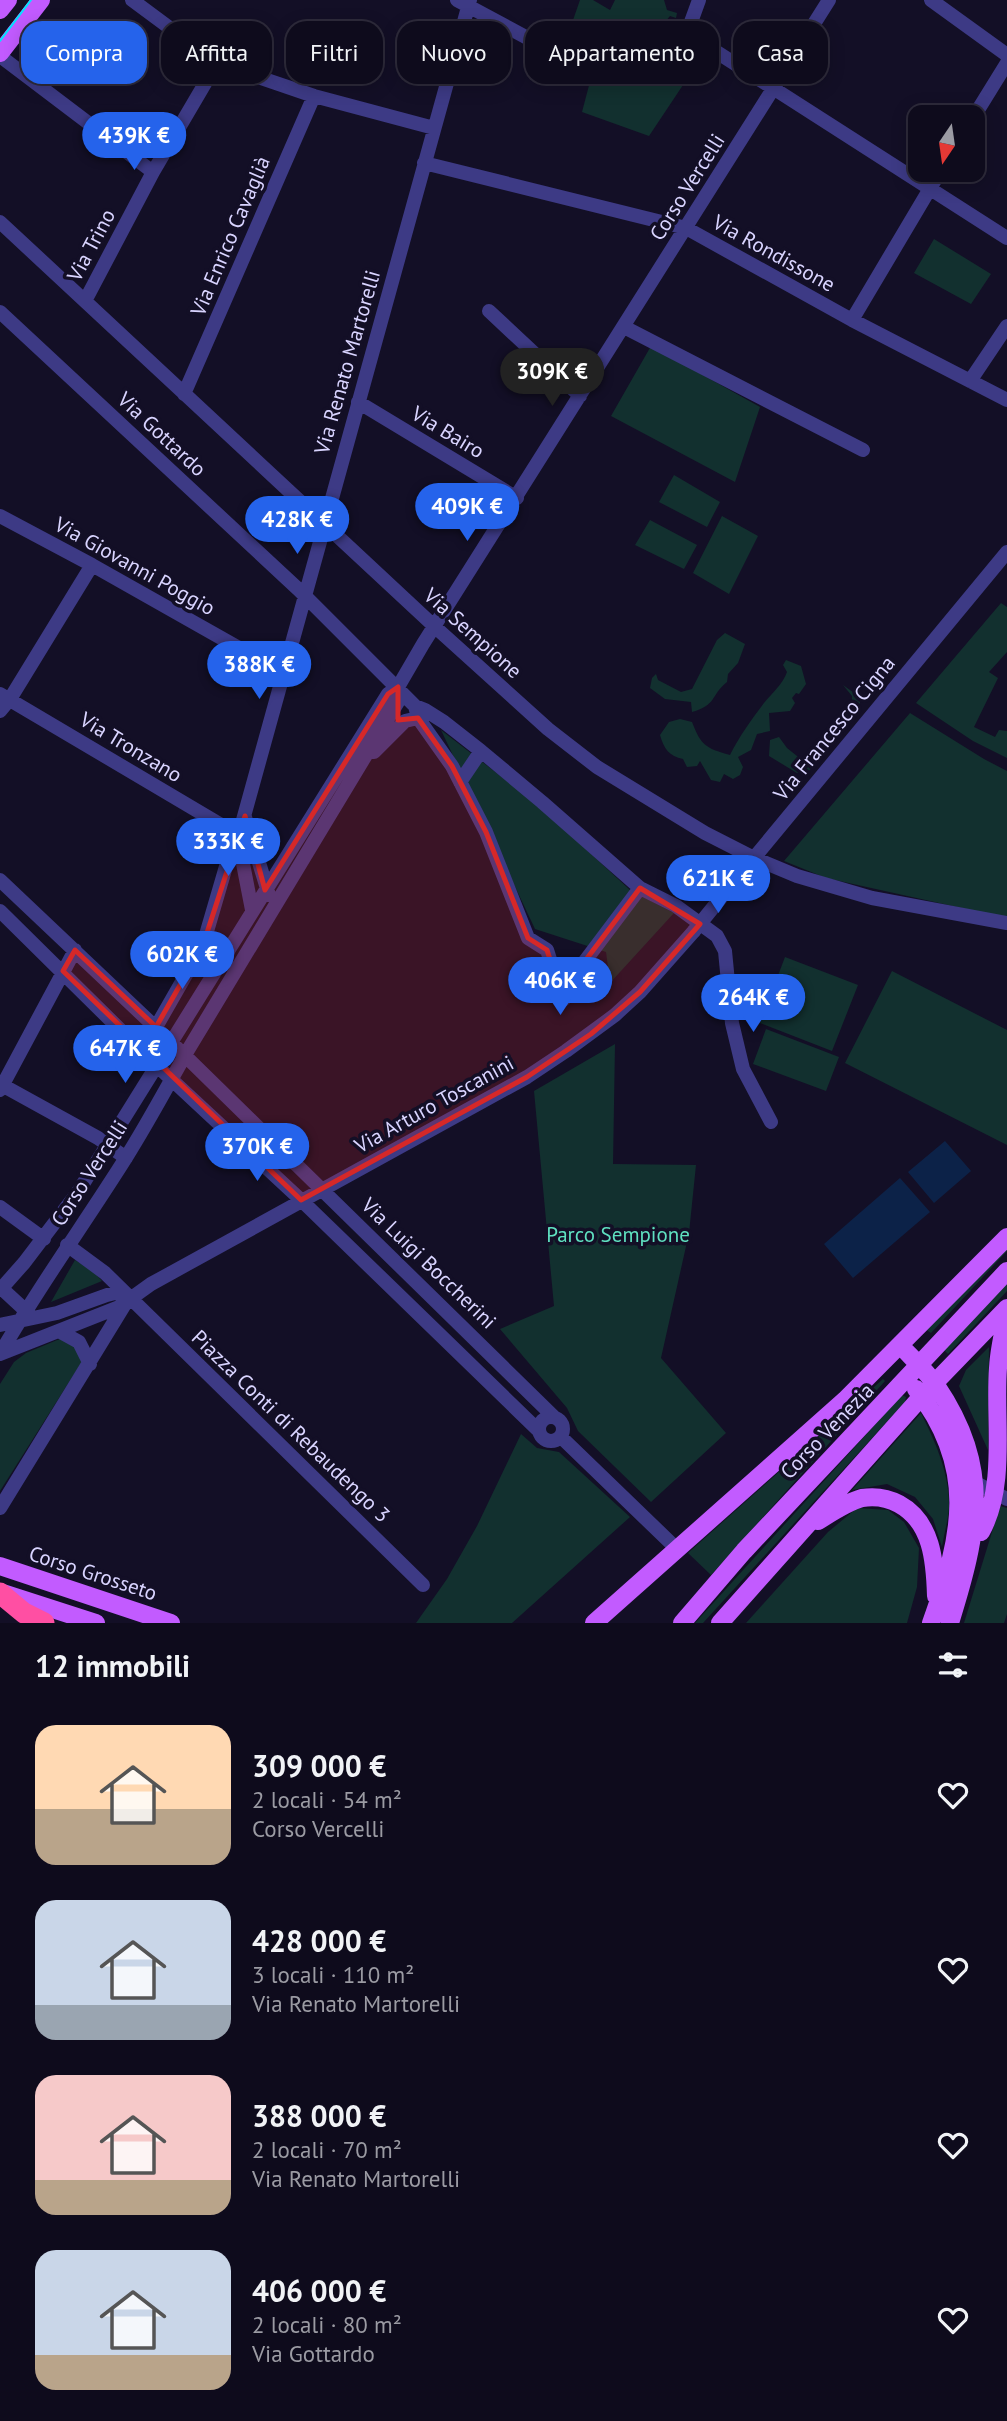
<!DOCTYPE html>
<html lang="it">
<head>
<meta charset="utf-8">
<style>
	body { margin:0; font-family:"PT Sans",sans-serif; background:#1c1929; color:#f1f3f6; height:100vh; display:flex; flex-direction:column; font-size:26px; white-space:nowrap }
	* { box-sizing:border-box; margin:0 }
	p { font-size:23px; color:#9b9ba3 }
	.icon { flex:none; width:38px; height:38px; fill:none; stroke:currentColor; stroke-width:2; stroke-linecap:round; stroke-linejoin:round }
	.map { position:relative; height:1623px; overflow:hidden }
	.panel { display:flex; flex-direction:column; background:#0e0b1c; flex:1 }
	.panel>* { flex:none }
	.hud { position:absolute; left:21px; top:21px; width:966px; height:63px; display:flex; gap:14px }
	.needle { width:46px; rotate:193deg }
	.controls { position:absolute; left:908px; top:105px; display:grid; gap:14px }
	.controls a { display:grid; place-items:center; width:77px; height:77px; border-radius:14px; background:#0e0b1c; box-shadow:0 4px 18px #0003,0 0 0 2px #2e2b3b; font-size:35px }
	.price { position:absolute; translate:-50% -60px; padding:0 16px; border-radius:24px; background:#2563eb; color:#fff; font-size:23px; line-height:46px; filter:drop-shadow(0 2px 4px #0008) }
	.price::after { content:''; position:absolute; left:50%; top:42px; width:21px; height:16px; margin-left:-10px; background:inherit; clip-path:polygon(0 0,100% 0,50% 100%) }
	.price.on { background:#222; color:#fff }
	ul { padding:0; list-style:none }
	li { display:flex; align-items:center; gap:21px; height:175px; padding:0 35px }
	li span { display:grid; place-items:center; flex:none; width:196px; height:140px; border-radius:21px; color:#555 }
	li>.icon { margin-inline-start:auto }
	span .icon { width:84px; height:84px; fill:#fffc; stroke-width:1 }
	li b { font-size:30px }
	h2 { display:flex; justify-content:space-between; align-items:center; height:84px; padding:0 35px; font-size:30px }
	.pill { padding:0 24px; border-radius:21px; background:#0e0b1c; box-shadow:0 4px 18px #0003,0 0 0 2px #2e2b3b; font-size:24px; line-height:63px }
	.pill.on { background:#2563eb; color:#fff }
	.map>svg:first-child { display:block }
	.green { fill:#12302f }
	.water { fill:#0c2248 }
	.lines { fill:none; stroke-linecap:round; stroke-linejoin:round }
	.minor { stroke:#3d3a85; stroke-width:14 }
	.major { stroke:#c25bff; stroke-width:18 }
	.highway { stroke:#ff4fa3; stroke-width:21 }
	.tram { stroke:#00e5ff; stroke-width:2 }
	.minor-bridge { stroke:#3d3a85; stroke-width:14 }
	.marked { fill:#d62828; fill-opacity:0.2; stroke:#d62828; stroke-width:5; stroke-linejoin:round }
	.labels { text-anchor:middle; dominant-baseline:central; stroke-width:7; stroke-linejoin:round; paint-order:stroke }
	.street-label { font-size:21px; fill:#d9d4ff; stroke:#130f26 }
	.park-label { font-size:21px; fill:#5fe0c0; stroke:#130f26 }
</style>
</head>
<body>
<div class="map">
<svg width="1007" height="1623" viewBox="0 0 1007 1623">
	<rect width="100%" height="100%" fill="#130f26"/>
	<path class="green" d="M 580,0 L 593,0 L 610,10 L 615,0 L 664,0 L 667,10 L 677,13 L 676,18 L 670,16 L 655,34 L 680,46 L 669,68 L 685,82 L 649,136 L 582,112 L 597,55 L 565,43 Z
		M 934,239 L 991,274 L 971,304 L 914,273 Z
		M 651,346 L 760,407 L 735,482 L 611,416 Z
		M 674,475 L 720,502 L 707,527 L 659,502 Z
		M 722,516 L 758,536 L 729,594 L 693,573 Z
		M 650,520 L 697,545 L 684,569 L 635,545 Z
		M 1001,603 L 1007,607 L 1007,652 L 989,672 L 998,678 L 974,727 L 995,737 L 999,730 L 1007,731 L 1007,758 L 973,741 L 916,703 Z
		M 725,633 L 745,644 L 738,663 L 728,674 L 727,682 C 710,696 717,705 692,712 L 691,702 L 665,699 L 650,688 L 652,678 L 656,674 L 658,680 L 681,692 L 692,689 L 717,640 Z
		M 786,660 L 801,666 L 806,684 L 799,694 L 796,693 L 792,698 L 795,703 L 790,711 L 769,713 L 770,731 L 757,734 L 751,750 L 738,757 L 743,767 L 740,775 L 733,779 L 724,774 L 720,782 L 711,780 L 700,761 L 697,766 L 687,767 L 683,759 C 669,756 664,749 660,735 L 669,722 L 680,719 L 692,722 C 701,745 705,748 730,755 C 739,737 751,720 764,703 C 772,693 783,684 787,672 L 783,665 Z
		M 843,685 L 861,698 L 858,712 L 809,771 L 797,773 L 769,756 L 770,740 L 779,737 L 787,748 L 802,760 L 813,752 L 852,706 L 852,696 Z
		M 910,713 L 984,759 L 1007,771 L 1007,918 L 826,878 L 784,861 Z
		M 441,730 L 538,805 L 630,890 L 674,913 L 610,983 L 606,952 L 535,929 Z
		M 785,957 L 858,985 L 832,1051 L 760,1023 Z
		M 892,971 L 1007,1030 L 1007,1145 L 845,1063 Z
		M 766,1029 L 839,1057 L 826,1091 L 753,1064 Z
		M 615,1044 L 613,1164 L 696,1165 L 689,1233 L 661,1358 L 726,1433 L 651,1502 L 578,1431 L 567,1408 L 500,1329 L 554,1306 L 534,1091 Z
		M 1007,1244 L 1007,1251 L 931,1333 L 925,1329 Z
		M 75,1260 L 93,1271 L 102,1281 L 51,1302 Z
		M 1007,1283 L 1007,1291 L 948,1354 L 944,1350 Z
		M 62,1338 L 72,1343 L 83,1360 L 0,1491 L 0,1384 L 14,1362 L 26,1353 Z
		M 989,1347 L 988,1450 L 959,1386 L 966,1370 Z
		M 883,1379 L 885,1381 L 711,1575 L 688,1553 Z
		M 902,1395 L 906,1397 L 905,1402 L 703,1623 L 695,1623 Z
		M 921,1413 C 936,1443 950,1475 949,1508 C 948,1521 944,1534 942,1547 L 933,1519 L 915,1497 L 887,1484 L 852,1490 Z
		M 521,1434 L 537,1448 L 559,1452 L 630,1517 L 512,1623 L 416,1623 L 447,1579 L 477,1526 Z
		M 1000,1506 L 1007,1508 L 1007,1614 L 1004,1623 L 964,1623 Z
		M 857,1508 L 888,1510 L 904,1522 L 919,1548 L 917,1587 L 907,1623 L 746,1623 L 828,1532 Z"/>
	<path class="water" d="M 945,1141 L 971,1171 L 934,1203 L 908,1172 Z
		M 900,1178 L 930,1212 L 853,1278 L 824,1244 Z"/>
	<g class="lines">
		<path class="minor" d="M 132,0 L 217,63 L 314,96 L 434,128
			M 457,0 L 587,70
			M 699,0 L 687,33 L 1007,238
			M 931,0 L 1007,55
			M 0,56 L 153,172
			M 973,118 L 1007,63
			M 424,163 L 686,228 L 852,320 L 1007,400
			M 0,222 L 434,626 L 548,729 L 597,767 L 705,833 L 754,858 L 797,876 L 872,898 L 1007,923
			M 85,301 L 153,172 L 217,63
			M 489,311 L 580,396
			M 0,312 L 298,589 L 415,706 L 418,718 L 452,766 L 486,832 L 528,938 L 547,950 L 563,1000 L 586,980 L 582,965 L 640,888
			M 852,320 L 941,170
			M 624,327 L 863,450
			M 970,381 L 1007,326
			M 184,394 L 314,96
			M 358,402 L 517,498
			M 0,516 L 92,565 L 285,674
			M 0,694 L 228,829 L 238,838
			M 415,706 L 425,710 L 444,722 L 481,751 L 542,802 L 640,888 L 676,906 L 717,936 L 725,951 L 732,1023 L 743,1069 L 771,1122
			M 0,711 L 10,699 L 92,565
			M 374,752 L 405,721 L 418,718
			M 460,782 L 481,751
			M 245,817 L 269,895
			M 238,838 L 252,910
			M 749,864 L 1007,552
			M 0,880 L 171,1042 L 553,1416
			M 0,911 L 157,1066 L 301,1200 L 539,1431
			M 156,1027 L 203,945 L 227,863 L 238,838 L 470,0
			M 0,1084 L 98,1138 L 126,1158
			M 0,1090 L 75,950
			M 0,1207 L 44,1239
			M 67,1245 L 105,1273 L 423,1585
			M 0,1287 L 25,1310
			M 0,1290 L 24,1263 L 78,1192 L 388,694 L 398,687 L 423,644 L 829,0
			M 0,1325 L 57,1313 L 107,1295 L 115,1293 L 130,1297
			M 59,1331 L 79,1342 L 90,1364
			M 0,1354 L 119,1307 L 151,1284 L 527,1077 L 566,1051 L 615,1015 L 640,992 L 694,931
			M 0,1354 C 39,1286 85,1223 127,1156 C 149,1121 168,1085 188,1050 L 398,702 L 398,687
			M539 1429a12 12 0 1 1 24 0a12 12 0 1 1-24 0Z
			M 561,1437 L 678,1550
			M 974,1482 L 1007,1499
			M 0,1508 L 125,1304"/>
		<path class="major" d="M 0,10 L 8,0
			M 0,53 L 41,0
			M 900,1345 C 912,1358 926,1371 936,1385 C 993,1469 978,1533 950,1623
			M 916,1389 C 978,1468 962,1536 931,1623
			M 818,1521 C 831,1513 847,1502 862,1498 C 875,1496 888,1498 899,1504 C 932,1522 935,1561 936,1596
			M 981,1532 C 1007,1485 994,1419 998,1368 C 999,1349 1003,1332 1007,1315
			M 0,1566 L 171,1623
			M 3,1593 L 96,1623
			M 594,1623 L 845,1400 L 1007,1237
			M 682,1623 L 744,1551 L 1007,1271
			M 720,1623 L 922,1396 L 1007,1308"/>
		<path class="highway" d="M 0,1593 L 24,1613 L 44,1623"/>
		<path class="tram" d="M 0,41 L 31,0"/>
		<path class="minor-bridge" d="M 694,931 L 746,867"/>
	</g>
	<path class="marked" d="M 398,687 L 398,720 L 418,718 L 452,766 L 486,832 L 528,938 L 547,950 L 563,1000 L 586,980 L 582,965 L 640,888 L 700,924 L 640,992 L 591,1034 L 527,1077 L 301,1200 L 63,971 L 75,950 L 156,1027 L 203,945 L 245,816 L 265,890 L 388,694 Z"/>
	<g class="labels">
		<g class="street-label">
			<text transform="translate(687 187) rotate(-58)">Corso Vercelli</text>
			<text transform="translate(230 236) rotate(-67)">Via Enrico Cavaglià</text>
			<text transform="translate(91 245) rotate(-62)">Via Trino</text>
			<text transform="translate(774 253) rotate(29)">Via Rondissone</text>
			<text transform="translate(347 362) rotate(-74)">Via Renato Martorelli</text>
			<text transform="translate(448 432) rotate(31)">Via Bairo</text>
			<text transform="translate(162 434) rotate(43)">Via Gottardo</text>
			<text transform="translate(135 566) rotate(29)">Via Giovanni Poggio</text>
			<text transform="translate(473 633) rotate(42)">Via Sempione</text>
			<text transform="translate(834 728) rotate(-51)">Via Francesco Cigna</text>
			<text transform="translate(131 747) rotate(31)">Via Tronzano</text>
			<text transform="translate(434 1104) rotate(-29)">Via Arturo Toscanini</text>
			<text transform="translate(89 1173) rotate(-57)">Corso Vercelli</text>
			<text transform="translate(429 1263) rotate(44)">Via Luigi Boccherini</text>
			<text transform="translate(291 1426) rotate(44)">Piazza Conti di Rebaudengo 3</text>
			<text transform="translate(827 1431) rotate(-46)">Corso Venezia</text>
			<text transform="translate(93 1573) rotate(18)">Corso Grosseto</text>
		</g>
		<g class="park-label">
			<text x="618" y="1234">Parco Sempione</text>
		</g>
	</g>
</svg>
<div class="controls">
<a><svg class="needle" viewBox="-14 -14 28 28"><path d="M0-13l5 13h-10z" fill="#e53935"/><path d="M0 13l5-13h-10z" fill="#9b9ba3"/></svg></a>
</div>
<b class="price" style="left:134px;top:172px">439K €</b>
<b class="price on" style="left:552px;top:408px">309K €</b>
<b class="price" style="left:467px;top:543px">409K €</b>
<b class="price" style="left:297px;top:556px">428K €</b>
<b class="price" style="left:259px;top:701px">388K €</b>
<b class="price" style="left:228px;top:878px">333K €</b>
<b class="price" style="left:718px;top:915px">621K €</b>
<b class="price" style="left:182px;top:991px">602K €</b>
<b class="price" style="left:560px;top:1017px">406K €</b>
<b class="price" style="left:753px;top:1034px">264K €</b>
<b class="price" style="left:125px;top:1085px">647K €</b>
<b class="price" style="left:257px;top:1183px">370K €</b>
<div class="hud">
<a class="pill on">Compra</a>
<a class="pill">Affitta</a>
<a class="pill">Filtri</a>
<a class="pill">Nuovo</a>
<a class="pill">Appartamento</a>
<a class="pill">Casa</a>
</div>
</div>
<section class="panel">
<h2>12 immobili<svg class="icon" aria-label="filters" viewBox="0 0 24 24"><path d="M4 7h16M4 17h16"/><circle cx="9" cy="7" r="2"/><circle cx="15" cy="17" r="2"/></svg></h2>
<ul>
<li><span style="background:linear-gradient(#ffd9b3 60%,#b9a48a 0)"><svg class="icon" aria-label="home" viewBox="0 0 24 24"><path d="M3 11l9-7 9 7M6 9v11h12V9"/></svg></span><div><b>309 000 €</b><p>2 locali · 54 m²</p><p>Corso Vercelli</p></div><svg class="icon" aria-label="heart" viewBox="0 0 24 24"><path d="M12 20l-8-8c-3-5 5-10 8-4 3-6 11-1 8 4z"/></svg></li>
<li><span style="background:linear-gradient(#c9d6e8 75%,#9aa5b1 0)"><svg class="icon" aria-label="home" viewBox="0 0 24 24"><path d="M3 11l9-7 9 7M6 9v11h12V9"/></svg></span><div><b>428 000 €</b><p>3 locali · 110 m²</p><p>Via Renato Martorelli</p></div><svg class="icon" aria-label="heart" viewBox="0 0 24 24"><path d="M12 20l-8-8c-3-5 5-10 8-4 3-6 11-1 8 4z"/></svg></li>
<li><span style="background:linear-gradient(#f6c9c9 75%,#b9a48a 0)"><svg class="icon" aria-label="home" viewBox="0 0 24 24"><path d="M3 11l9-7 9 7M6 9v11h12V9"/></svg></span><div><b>388 000 €</b><p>2 locali · 70 m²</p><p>Via Renato Martorelli</p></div><svg class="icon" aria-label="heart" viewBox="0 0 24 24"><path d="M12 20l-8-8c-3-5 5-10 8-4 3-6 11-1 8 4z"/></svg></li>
<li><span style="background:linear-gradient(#c9d6e8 75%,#b9a48a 0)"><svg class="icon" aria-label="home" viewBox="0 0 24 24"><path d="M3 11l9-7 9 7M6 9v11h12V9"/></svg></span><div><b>406 000 €</b><p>2 locali · 80 m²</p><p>Via Gottardo</p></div><svg class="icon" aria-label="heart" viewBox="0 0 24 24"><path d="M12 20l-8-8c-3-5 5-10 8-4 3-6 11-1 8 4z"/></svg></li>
</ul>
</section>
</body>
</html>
